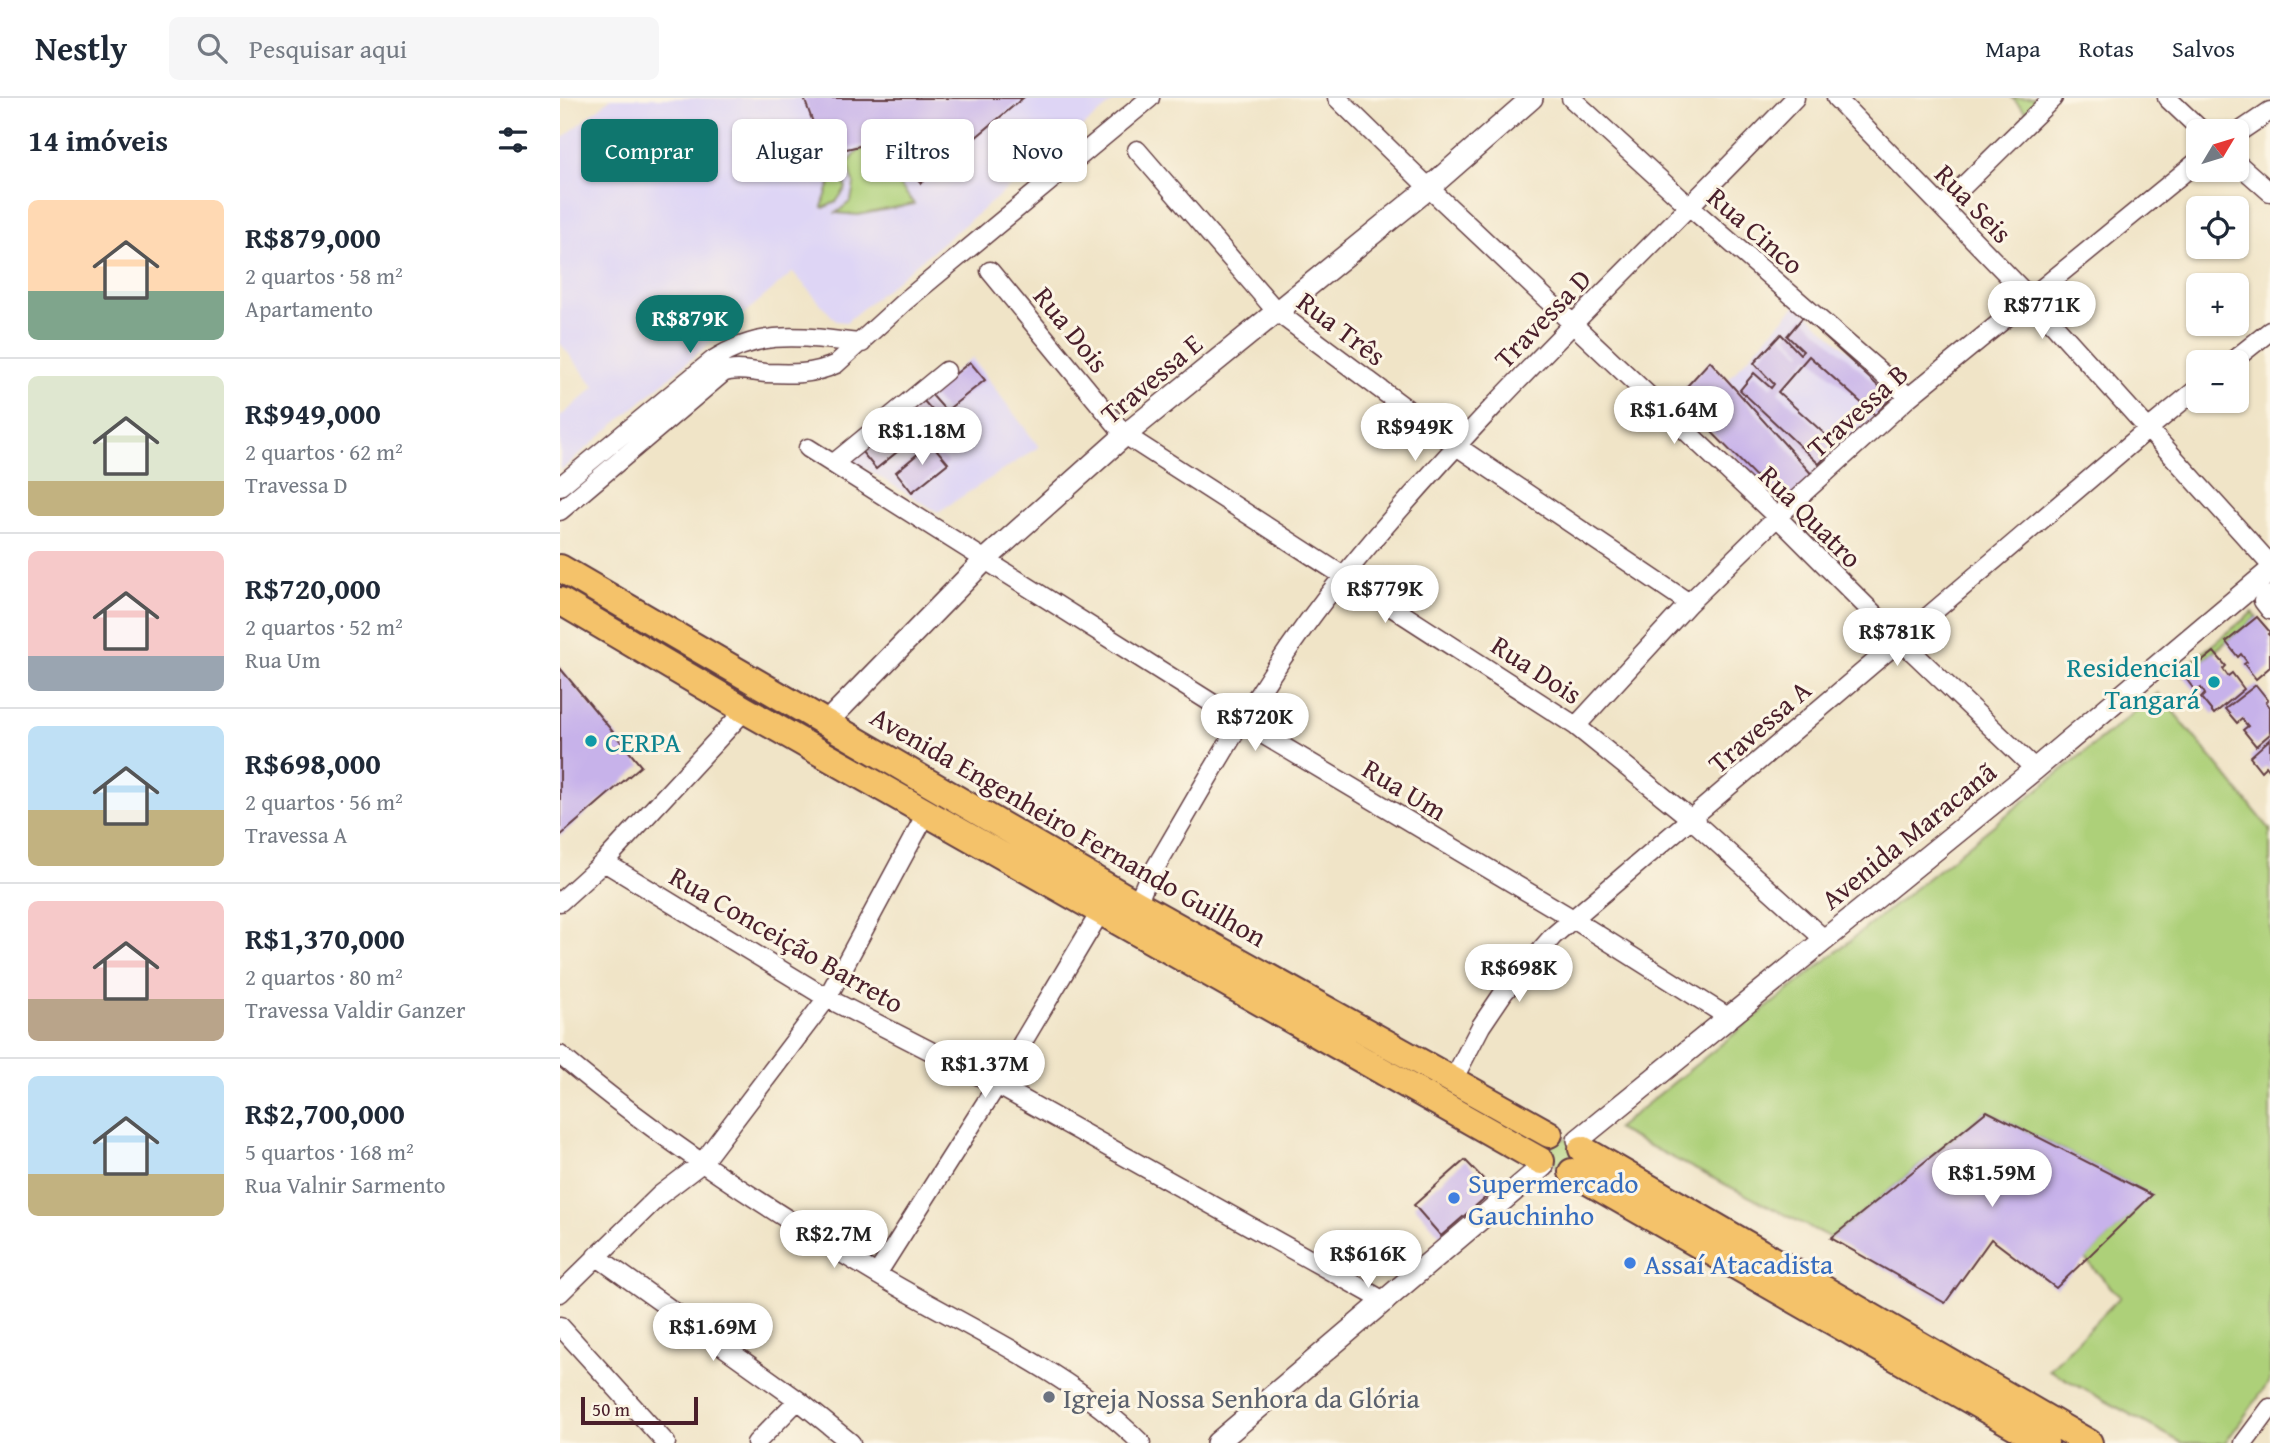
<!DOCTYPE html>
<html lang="pt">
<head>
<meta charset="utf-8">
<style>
	body { margin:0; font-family:"Gentium Book Plus",serif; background:#f6f6f7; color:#1f2937; height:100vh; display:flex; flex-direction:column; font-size:26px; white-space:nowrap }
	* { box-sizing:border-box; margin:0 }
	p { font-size:23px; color:#747a83 }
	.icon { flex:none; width:38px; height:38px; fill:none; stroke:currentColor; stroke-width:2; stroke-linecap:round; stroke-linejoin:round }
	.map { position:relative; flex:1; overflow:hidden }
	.panel { display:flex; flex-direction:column; background:#fff; width:560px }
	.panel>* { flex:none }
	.guide { position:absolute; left:21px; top:21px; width:665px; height:63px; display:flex; gap:14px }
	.needle { width:46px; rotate:52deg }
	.buttons { position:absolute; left:1626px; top:21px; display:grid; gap:14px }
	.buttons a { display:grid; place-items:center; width:63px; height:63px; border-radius:10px; background:#fff; box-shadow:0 2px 5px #0004; font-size:35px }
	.scale { position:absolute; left:21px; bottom:18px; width:117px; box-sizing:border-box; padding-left:7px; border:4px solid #4a1f2b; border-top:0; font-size:19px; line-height:24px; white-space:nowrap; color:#4a1f2b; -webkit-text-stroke:5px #fcf5e5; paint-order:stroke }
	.price { position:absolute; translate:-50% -60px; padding:0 16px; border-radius:24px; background:#fff; color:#222; font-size:23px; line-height:46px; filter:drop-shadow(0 2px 4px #0008) }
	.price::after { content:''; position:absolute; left:50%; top:42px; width:21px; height:16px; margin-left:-10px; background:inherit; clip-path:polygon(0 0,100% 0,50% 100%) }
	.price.on { background:#0f766e; color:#fff }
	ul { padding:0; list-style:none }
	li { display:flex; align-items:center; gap:21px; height:175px; padding:0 28px }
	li+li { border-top:2px solid #e0e1e3 }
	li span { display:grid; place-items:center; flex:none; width:196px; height:140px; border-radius:10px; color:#555 }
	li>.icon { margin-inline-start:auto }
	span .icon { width:84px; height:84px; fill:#fffc; stroke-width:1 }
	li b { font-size:30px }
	h2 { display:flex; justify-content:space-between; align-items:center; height:84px; padding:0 28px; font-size:30px }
	.chip { padding:0 24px; border-radius:10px; background:#fff; box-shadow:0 2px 5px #0004; font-size:24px; line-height:63px }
	.chip.on { background:#0f766e; color:#fff }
	header { display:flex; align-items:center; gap:42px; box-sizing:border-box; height:98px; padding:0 35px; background:#fff; border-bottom:2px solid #e0e1e3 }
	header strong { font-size:33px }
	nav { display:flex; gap:38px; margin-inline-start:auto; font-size:24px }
	.search { width:490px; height:63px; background:#f6f6f7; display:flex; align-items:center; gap:18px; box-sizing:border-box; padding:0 24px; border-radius:10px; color:#747a83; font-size:26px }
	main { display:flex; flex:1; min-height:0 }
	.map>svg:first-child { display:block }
	.built { fill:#ded5f5 }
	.green { fill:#add079; stroke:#7c7852; stroke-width:2 }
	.building { fill:#c7b2ea }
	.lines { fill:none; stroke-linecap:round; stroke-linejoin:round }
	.minor-casing { stroke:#633d42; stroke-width:21 }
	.tertiary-casing { stroke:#633d42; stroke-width:24 }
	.primary-casing { stroke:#633d42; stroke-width:30 }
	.minor { stroke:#fff; stroke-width:18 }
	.tertiary { stroke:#fff; stroke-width:21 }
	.primary { stroke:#f4c26a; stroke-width:26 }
	.culture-dot { fill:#0f9aa8; stroke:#fcf5e5; stroke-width:2.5 }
	.shop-dot { fill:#3f7fe0; stroke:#fcf5e5; stroke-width:2.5 }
	.worship-dot { fill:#6b7280; stroke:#fcf5e5; stroke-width:2.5 }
	.labels { text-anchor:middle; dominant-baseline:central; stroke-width:6; stroke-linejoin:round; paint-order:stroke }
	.street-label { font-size:28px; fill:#4a1f2b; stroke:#fcf5e5 }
	.culture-label { font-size:28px; fill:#0d838f; stroke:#fcf5e5; text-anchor:end }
	.shop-label { font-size:28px; fill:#366cbe; stroke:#fcf5e5; text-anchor:start }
	.worship-label { font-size:28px; fill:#5b616d; stroke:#fcf5e5; text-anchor:start }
</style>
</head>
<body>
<header>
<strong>Nestly</strong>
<div class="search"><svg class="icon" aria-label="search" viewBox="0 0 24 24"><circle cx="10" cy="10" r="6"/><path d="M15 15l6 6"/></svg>Pesquisar aqui</div>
<nav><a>Mapa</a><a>Rotas</a><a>Salvos</a></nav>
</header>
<main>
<section class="panel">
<h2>14 imóveis<svg class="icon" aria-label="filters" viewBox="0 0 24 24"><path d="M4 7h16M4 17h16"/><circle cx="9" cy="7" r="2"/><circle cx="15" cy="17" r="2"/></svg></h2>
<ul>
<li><span style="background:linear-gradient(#ffd9b3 65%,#7fa58c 0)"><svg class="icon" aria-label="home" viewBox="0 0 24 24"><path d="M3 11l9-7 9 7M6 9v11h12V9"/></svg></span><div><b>R$879,000</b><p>2 quartos · 58 m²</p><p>Apartamento</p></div></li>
<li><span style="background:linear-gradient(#dfe7d0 75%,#c2b280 0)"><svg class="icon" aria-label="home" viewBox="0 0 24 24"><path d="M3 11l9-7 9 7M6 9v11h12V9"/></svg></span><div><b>R$949,000</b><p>2 quartos · 62 m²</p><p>Travessa D</p></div></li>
<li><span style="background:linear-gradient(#f6c9c9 75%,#9aa5b1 0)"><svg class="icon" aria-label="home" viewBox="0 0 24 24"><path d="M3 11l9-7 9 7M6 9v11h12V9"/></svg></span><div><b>R$720,000</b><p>2 quartos · 52 m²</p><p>Rua Um</p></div></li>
<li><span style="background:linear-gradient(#bfe0f5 60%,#c2b280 0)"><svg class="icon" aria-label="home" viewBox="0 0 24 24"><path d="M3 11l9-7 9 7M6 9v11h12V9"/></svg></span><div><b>R$698,000</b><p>2 quartos · 56 m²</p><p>Travessa A</p></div></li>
<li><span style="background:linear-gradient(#f6c9c9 70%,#b9a48a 0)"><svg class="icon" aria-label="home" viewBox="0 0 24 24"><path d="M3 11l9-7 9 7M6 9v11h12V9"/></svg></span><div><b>R$1,370,000</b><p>2 quartos · 80 m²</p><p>Travessa Valdir Ganzer</p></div></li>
<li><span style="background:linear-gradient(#bfe0f5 70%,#c2b280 0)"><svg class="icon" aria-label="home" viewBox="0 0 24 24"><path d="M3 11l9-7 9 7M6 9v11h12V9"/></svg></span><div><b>R$2,700,000</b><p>5 quartos · 168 m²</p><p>Rua Valnir Sarmento</p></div></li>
</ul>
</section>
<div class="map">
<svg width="1710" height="1345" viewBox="0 0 1710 1345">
	<rect width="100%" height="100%" fill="#fcf5e5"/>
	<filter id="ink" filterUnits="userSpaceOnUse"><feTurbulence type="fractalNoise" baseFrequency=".0143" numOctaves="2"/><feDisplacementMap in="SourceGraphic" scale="14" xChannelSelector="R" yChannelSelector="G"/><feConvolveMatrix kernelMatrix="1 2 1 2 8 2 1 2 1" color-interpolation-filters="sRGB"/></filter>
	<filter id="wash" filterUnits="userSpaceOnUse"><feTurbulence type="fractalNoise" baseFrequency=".00686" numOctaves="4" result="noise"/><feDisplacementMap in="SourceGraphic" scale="28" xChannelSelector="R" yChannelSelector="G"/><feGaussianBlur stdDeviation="1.57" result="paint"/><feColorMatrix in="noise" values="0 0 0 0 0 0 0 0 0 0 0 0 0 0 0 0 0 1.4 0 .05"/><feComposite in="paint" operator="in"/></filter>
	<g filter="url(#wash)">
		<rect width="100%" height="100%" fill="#f0e4c7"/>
		<path class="built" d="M 51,0 L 558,0 L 286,224 L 276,223 L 233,174 L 0,373 L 0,319 L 35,289 L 0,245 L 0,42 Z
			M 1237,206 L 1341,301 L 1255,380 L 1168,282 Z
			M 412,260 L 479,349 L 378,414 L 289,361 Z"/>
		<path class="green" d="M 1452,0 L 1481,0 L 1466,14 Z
			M 305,50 L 314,52 L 354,106 L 298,117 L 276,115 L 291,103 L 294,86 L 288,65 L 298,53 Z
			M 276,62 L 286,90 L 276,104 L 264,110 L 262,109 L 272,79 L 271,63 Z
			M 1693,514 L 1697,519 L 1624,578 L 1620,573 Z
			M 1598,595 L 1710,731 L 1710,1283 L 1665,1345 L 1622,1345 L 1489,1272 L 1560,1199 L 1525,1161 L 1591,1097 L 1427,1013 L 1271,1140 L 1056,1031 Z
			M 999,1040 L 1009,1041 L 1018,1061 L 1001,1070 C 985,1064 987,1050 999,1040 Z"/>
		<g id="blocks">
			<path class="building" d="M 244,0 L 463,0 L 361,85 L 326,42 L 282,52 L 267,50 L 258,38 Z
				M 1243,219 L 1331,300 L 1315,317 L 1249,258 L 1218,294 L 1277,347 L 1259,366 L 1180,292 L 1194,275 L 1211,290 L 1214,286 L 1194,265 L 1221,236 L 1240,256 L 1243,253 L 1227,238 Z
				M 1150,263 L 1255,380 L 1224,407 L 1117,299 Z
				M 410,264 L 425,282 L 386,313 L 371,296 Z
				M 363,302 L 379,320 L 316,371 L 301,353 Z
				M 371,345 L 388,365 L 352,394 L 336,374 Z
				M 1697,519 L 1710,534 L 1708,536 L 1710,538 L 1710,569 L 1696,581 L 1684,566 L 1687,564 L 1681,556 L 1678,559 L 1666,544 Z
				M 1654,554 L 1666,568 L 1663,571 L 1668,578 L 1672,575 L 1684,591 L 1654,616 L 1641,600 L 1645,596 L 1641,590 L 1636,594 L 1624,578 Z
				M 0,570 L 81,668 L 0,738 Z
				M 1696,587 L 1708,602 L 1706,604 L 1710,609 L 1710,636 L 1696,648 L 1683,632 L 1688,628 L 1682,621 L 1677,625 L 1665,611 Z
				M 1710,641 L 1710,673 L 1706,668 L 1701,673 L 1690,659 Z
				M 1427,1013 L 1592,1097 L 1496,1190 L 1431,1141 L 1385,1205 L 1271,1140 Z
				M 905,1062 L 934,1092 L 881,1138 L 854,1107 Z"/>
		</g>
	</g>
	<g filter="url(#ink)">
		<use href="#blocks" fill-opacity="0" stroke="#633d42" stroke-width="2"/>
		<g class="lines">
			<g class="minor-casing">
				<path id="minor" d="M 777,0 L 869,90 L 1217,419 L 1340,542 L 1475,671
					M 1011,0 L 1130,109 L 1349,299
					M 1276,0 L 1469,199 L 1710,466
					M 1607,0 L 1642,33
					M 1676,36 L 1710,13
					M 577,52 L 717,214 L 895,347 L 1129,505
					M 1676,64 L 1710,94
					M 1382,109 L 1493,0
					M 430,173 L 565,337 L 1016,628 L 1131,721 L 1264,841
					M 1671,264 L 1710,233
					M 248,350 L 682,624 L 1013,821 L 1168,919
					M 274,365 L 386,273
					M 0,388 L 153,262 C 204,229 245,240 302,245
					M 0,413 L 163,275 C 175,269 192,274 206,275 C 230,276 253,277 276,266 L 344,204 L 590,0
					M 1710,497 L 1703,503 L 1710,512
					M 1016,628 L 1129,505 L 1217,419 L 1349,299 L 1638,63
					M 44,764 L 267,900 L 437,987 L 826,1204
					M 0,804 L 44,764 L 185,612
					M 577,806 L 585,787 C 648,682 706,571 785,476 C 923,307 1084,158 1235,0
					M 0,957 C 98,1040 208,1111 318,1177 C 407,1230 507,1272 581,1345
					M 893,982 L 921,928 L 944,894 L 993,838 L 1587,332 L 1638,290
					M 36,1158 L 238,1302 L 291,1345
					M 317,1176 L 437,987 L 541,813
					M 0,1195 L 100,1097 L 142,1065 L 267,900 L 366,716
					M 0,1228 L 106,1345
					M 196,1345 L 238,1302
					M 1684,1345 L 1710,1310"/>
			</g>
			<g class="tertiary-casing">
				<path id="tertiary" d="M 266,625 L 425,462 L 565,337 L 869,90 L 972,0
					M 1018,1042 L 1475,671 L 1710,473
					M 657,1345 L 983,1068"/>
			</g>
			<g class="primary-casing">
				<path id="primary" d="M 0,470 L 577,806 L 989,1036
					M 0,503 L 185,612 L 981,1063
					M 1022,1051 L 1529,1345
					M 1012,1074 L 1485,1345"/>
			</g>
			<use href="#minor" class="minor"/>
			<use href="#tertiary" class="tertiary"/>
			<use href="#primary" class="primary"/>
		</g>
	</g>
	<g class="culture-dot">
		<circle cx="1654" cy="584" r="7"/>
		<circle cx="31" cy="643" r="7"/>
	</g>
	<g class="shop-dot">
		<circle cx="894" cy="1100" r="7"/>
		<circle cx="1070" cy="1165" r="7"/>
	</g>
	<circle class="worship-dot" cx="489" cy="1299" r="7"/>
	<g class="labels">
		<g class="street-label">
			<text transform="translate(1414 105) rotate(46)">Rua Seis</text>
			<text transform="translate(1196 132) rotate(41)">Rua Cinco</text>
			<text transform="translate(982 220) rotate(-46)">Travessa D</text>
			<text transform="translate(782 230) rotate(37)">Rua Três</text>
			<text transform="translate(512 231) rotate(51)">Rua Dois</text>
			<text transform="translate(591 280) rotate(-40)">Travessa E</text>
			<text transform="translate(1297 312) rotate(-42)">Travessa B</text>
			<text transform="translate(1251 418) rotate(45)">Rua Quatro</text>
			<text transform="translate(977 571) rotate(33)">Rua Dois</text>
			<text transform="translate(1199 628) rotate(-41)">Travessa A</text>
			<text transform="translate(845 691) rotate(31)">Rua Um</text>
			<text transform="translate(509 728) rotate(30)">Avenida Engenheiro Fernando Guilhon</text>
			<text transform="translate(1348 737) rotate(-39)">Avenida Maracanã</text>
			<text transform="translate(227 841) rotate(30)">Rua Conceição Barreto</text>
		</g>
		<g class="culture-label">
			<text x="1640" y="568">Residencial<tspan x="1640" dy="32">Tangará</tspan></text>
			<text x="45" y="643" text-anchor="start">CERPA</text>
		</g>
		<g class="shop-label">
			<text x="908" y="1084">Supermercado<tspan x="908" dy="32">Gauchinho</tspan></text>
			<text x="1084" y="1165">Assaí Atacadista</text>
		</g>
		<g class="worship-label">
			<text x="503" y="1299">Igreja Nossa Senhora da Glória</text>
		</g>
	</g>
</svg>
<div class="buttons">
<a><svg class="needle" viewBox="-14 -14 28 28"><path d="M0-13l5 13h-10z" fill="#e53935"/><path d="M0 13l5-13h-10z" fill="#747a83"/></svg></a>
<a><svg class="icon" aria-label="locate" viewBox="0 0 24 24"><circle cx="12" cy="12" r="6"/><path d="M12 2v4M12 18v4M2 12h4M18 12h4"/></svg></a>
<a>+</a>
<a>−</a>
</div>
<div class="scale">50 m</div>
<b class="price" style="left:1482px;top:243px">R$771K</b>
<b class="price on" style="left:130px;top:257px">R$879K</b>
<b class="price" style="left:1114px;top:348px">R$1.64M</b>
<b class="price" style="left:855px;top:365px">R$949K</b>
<b class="price" style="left:362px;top:369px">R$1.18M</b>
<b class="price" style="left:825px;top:527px">R$779K</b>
<b class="price" style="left:1337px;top:570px">R$781K</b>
<b class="price" style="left:695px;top:655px">R$720K</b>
<b class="price" style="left:959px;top:906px">R$698K</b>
<b class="price" style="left:425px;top:1002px">R$1.37M</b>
<b class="price" style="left:1432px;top:1111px">R$1.59M</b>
<b class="price" style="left:274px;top:1172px">R$2.7M</b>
<b class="price" style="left:808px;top:1192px">R$616K</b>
<b class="price" style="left:153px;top:1265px">R$1.69M</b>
<div class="guide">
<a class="chip on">Comprar</a>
<a class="chip">Alugar</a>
<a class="chip">Filtros</a>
<a class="chip">Novo</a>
</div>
</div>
</main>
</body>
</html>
